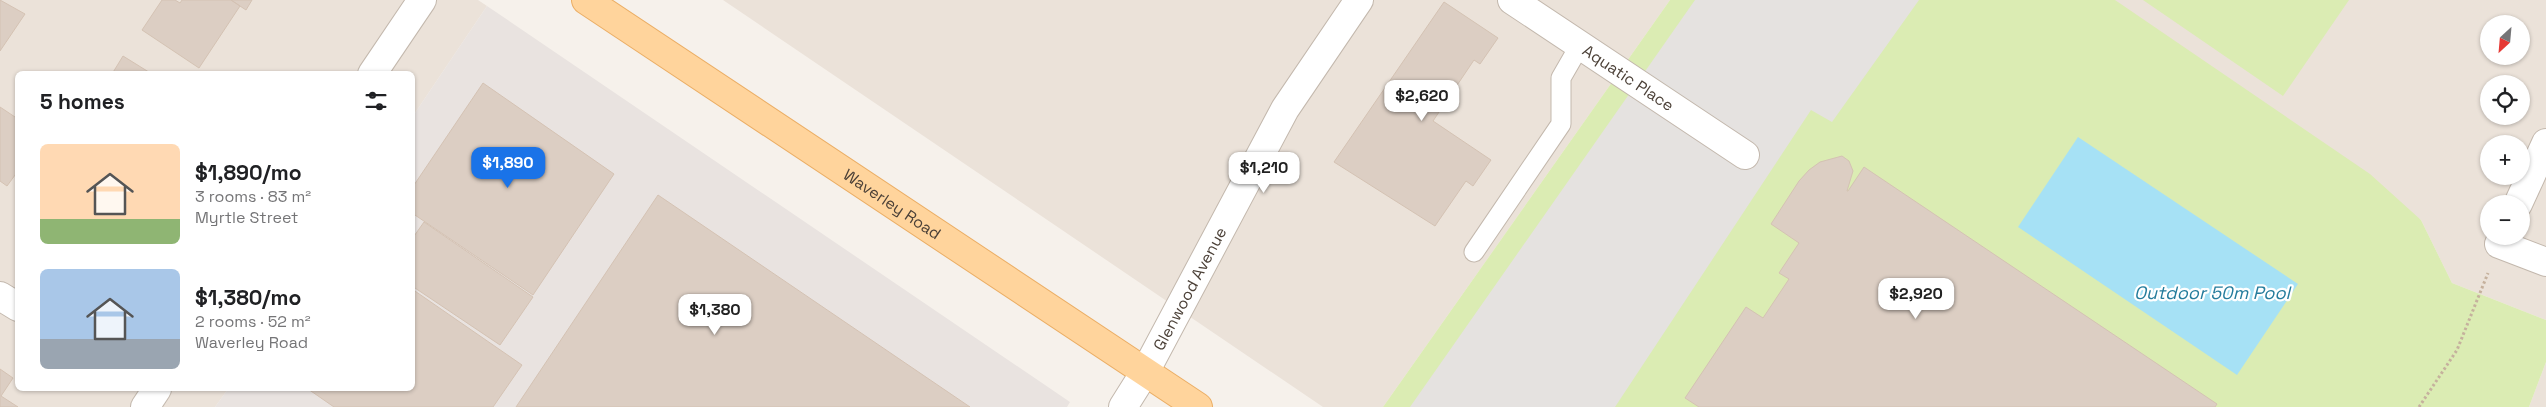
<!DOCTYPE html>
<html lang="en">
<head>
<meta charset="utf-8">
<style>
	body { margin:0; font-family:"Space Grotesk",sans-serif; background:#f6f6f6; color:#202124; height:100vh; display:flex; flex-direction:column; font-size:19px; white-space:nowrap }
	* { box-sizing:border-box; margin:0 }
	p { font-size:16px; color:#757577 }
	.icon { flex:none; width:28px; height:28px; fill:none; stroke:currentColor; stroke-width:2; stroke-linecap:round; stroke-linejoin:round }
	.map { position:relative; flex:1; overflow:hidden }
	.drawer { position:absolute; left:15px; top:71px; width:400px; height:320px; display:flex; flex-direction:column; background:#fff; border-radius:8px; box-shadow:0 1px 4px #0004 }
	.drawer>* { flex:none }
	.needle { width:32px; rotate:206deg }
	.fabs { position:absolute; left:2480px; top:15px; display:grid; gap:10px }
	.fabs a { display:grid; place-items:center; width:50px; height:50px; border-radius:50%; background:#fff; box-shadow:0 1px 4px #0004; font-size:25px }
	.price { position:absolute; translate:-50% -42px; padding:0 11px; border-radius:10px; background:#fff; color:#222; font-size:16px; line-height:32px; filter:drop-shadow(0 1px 2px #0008) }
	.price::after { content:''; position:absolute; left:50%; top:30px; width:15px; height:11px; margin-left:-8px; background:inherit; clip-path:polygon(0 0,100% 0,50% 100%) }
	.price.active { background:#1a73e8; color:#fff }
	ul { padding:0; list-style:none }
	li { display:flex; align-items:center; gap:15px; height:125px; padding:0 25px }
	li span { display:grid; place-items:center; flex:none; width:140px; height:100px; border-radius:8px; color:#555 }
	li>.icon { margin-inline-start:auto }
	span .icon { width:60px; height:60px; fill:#fffc; stroke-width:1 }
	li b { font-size:21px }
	h2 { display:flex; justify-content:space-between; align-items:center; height:60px; padding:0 25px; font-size:21px }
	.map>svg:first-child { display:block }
	.residential { fill:#ebe2d9; fill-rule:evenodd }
	.industrial { fill:#e9e3e0 }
	.green { fill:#dbecb3 }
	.parking { fill:#e5e2e0 }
	.water { fill:#a6e1f5 }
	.building { fill:#dccec3; stroke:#d4c2b3 }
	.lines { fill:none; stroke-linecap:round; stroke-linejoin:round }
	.service-casing { stroke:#c3b8ad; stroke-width:21 }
	.minor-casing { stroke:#c3b8ad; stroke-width:30 }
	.primary-casing { stroke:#ebae65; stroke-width:30 }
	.path { stroke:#c5b19d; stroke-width:3; stroke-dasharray:2.5 2.5; stroke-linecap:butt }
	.service { stroke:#fff; stroke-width:19 }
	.minor { stroke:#fff; stroke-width:28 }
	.primary { stroke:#ffd49c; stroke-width:28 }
	.labels { text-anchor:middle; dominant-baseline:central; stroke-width:4.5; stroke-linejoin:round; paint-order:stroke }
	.street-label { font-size:16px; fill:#4c4138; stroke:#fff }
	.water-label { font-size:18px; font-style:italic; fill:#247c9c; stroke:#fff }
</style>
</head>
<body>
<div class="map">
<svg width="2546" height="407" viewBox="0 0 2546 407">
	<rect width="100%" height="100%" fill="#f6f1eb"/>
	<path class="residential" d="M 0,0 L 478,0 L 487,6 L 413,116 L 412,74 L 18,74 L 18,389 L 228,389 L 215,407 L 0,407 Z
		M 723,0 L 1670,0 L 1383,407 L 1323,407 Z
		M 2108,0 L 2546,0 L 2546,320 L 2452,283 L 2421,220 ZM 2489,24 L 2521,24 L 2521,56 L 2489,56 ZM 2489,84 L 2521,84 L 2521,116 L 2489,116 ZM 2489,144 L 2521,144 L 2521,176 L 2489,176 ZM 2489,204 L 2521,204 L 2521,236 L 2489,236 Z
		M 2546,362 L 2546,407 L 2529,407 Z"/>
	<path class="industrial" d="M 487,6 L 1070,402 L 1067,407 L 215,407 L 228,389 L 412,389 L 413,116 Z"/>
	<path class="green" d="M 1670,0 L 2115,0 L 2370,174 L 2421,220 L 2452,283 L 2546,320 L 2546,362 L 2529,407 L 1383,407 Z
		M 2143,0 L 2349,0 L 2283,96 Z"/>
	<path class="parking" d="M 1695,0 L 1919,0 L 1832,122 L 1811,110 L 1615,407 L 1410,407 Z"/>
	<path class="water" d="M 2078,137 L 2298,284 L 2237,375 L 2018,227 Z"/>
	<path class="building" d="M 0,0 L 25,14 L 0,51 Z
		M 162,0 L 175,0 L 180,3 L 182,0 L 231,0 L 240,6 L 199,68 L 142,30 Z
		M 231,0 L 252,0 L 246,10 Z
		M 1444,2 L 1498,38 L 1480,64 L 1474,60 L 1433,121 L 1491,160 L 1473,186 L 1466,181 L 1435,226 L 1334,162 Z
		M 123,56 L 152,74 L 112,74 Z
		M 483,83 L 614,174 L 533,295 L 412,213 L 412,188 Z
		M 0,107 L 18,119 L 18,171 L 7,186 L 0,181 Z
		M 1842,156 L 1849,161 L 1853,171 L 1847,191 L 1848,191 L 1864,167 L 2217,404 L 2215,407 L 1699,407 L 1685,398 L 1746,307 L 1763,318 L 1789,279 L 1779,273 L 1799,243 L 1771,224 L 1799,181 L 1809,170 L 1820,162 Z
		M 658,195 L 970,407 L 516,407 Z
		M 424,222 L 533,297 L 500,345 L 412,286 L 412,239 Z
		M 412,289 L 522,365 L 493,407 L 334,407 L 308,389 L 412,389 Z
		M 0,369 L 13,378 L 1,396 L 18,407 L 0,407 Z"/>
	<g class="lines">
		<g class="service-casing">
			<path id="service" d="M 1474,252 L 1561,124 L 1561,78 L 1580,45"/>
		</g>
		<g class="minor-casing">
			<g id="minor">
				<path id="s1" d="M 1512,0 L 1745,155"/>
				<path d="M 372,74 L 422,0"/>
				<path d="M 2518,204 L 2546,143"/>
				<path d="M 2503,236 L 2499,244 L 2546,262"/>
				<path d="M 0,296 L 18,307"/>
				<path d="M 145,407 L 157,389"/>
				<path id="s2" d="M 1123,407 L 1145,372 L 1285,109 L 1359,0"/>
			</g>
		</g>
		<g class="primary-casing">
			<g id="primary">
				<path id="s3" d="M 586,0 L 1198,407"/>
			</g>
		</g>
		<path class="path" d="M 2419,407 L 2457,350 L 2488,273"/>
		<use href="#service" class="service"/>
		<use href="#minor" class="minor"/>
		<use href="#primary" class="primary"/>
	</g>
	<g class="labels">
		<g class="street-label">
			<text stroke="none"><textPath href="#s1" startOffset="140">Aquatic Place</textPath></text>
			<text stroke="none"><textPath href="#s3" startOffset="368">Waverley Road</textPath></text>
			<text stroke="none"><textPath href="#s2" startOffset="136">Glenwood Avenue</textPath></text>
		</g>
		<g class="water-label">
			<text x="2212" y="292">Outdoor 50m Pool</text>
		</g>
	</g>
</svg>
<div class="fabs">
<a><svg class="needle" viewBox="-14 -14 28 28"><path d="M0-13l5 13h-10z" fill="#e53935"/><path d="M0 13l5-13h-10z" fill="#757577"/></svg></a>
<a><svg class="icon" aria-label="locate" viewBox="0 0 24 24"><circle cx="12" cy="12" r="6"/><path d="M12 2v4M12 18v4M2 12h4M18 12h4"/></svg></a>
<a>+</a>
<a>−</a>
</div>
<b class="price" style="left:1422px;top:122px">$2,620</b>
<b class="price active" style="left:508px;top:189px">$1,890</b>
<b class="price" style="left:1264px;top:194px">$1,210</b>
<b class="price" style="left:1916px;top:320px">$2,920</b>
<b class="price" style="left:715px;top:336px">$1,380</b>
<section class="drawer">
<h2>5 homes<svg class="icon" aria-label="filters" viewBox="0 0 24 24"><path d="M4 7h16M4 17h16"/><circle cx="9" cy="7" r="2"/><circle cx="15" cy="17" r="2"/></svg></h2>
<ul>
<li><span style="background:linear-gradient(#ffd9b3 75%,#8fb573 0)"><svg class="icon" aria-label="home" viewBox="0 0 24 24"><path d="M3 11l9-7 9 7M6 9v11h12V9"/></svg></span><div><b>$1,890/mo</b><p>3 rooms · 83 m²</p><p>Myrtle Street</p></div></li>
<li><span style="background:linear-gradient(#a9c7e8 70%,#9aa5b1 0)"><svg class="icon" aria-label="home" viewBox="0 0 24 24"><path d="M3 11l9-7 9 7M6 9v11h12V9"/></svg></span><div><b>$1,380/mo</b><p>2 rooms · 52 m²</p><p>Waverley Road</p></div></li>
</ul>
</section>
</div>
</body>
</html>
